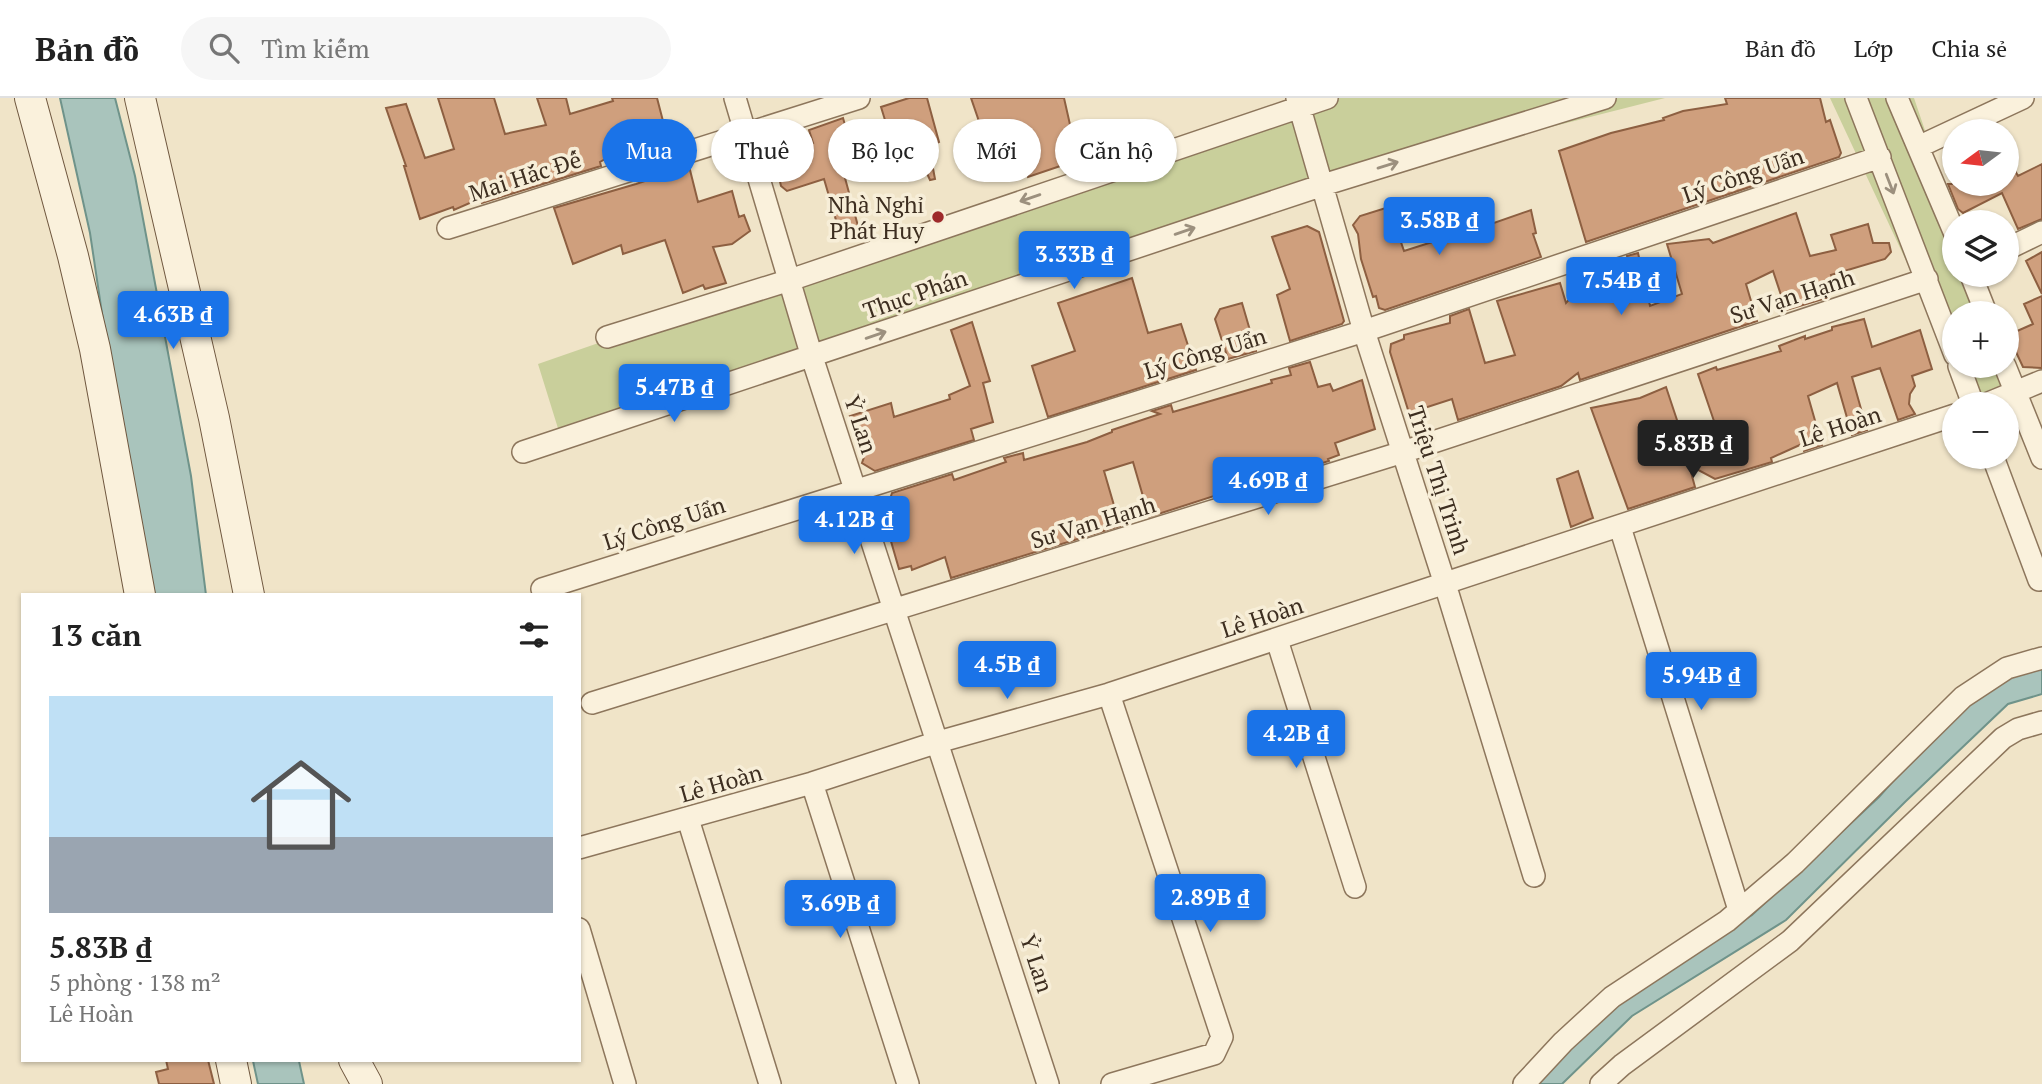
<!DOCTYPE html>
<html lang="vi">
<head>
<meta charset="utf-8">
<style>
	body { margin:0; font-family:"PT Serif",serif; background:#f6f6f6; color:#222; height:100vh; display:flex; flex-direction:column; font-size:26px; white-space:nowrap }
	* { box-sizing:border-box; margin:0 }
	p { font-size:23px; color:#767676 }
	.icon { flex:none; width:38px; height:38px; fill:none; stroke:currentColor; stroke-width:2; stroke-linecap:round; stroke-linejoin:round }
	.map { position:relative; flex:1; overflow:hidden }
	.side { position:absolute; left:21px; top:495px; width:560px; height:469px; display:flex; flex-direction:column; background:#fff; border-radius:0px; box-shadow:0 2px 5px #0004 }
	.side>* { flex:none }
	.top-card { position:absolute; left:602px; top:21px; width:665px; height:63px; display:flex; gap:14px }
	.needle { width:46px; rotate:255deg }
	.fabs { position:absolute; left:1942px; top:21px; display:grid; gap:14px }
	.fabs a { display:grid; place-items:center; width:77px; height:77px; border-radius:50%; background:#fff; box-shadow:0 2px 5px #0004; font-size:35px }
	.price { position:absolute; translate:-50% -60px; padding:0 16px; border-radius:7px; background:#1a73e8; color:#fff; font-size:23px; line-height:46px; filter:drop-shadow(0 2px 4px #0008) }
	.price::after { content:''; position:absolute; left:50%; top:42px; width:21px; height:16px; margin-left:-10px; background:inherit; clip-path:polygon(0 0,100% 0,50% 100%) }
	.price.current { background:#222; color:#fff }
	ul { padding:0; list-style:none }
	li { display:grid; align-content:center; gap:14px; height:371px; padding:0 28px }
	li span { display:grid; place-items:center; height:217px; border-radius:0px; color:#555 }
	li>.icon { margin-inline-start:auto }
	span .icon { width:126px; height:126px; fill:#fffc; stroke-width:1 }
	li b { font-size:30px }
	h2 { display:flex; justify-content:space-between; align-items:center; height:84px; padding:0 28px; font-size:30px }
	.pill { padding:0 24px; border-radius:32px; background:#fff; box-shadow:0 2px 5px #0004; font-size:24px; line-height:63px }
	.pill.current { background:#1a73e8; color:#fff }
	header { display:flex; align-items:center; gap:42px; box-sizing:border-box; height:98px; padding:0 35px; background:#fff; border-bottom:2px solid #e0e0e0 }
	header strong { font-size:33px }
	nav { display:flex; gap:38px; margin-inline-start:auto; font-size:24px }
	.search { width:490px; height:63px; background:#f6f6f6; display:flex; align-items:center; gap:18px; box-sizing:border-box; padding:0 24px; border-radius:38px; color:#767676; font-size:26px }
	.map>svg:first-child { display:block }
	.green { fill:#c9cf9b }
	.water { fill:#a9c4bc; stroke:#6f938a; stroke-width:2 }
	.building { fill:#cf9f7d; stroke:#8d5f41; stroke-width:2 }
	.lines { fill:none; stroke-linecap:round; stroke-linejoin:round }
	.street-casing { stroke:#8d765c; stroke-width:24 }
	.secondary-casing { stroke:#6f573f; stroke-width:32 }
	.street { stroke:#faf1dc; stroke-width:21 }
	.secondary { stroke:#faf1dc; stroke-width:30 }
	.oneway { stroke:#9c907e }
	.poi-dot { fill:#9e2a2b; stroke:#f7eed8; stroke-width:2.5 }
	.labels { text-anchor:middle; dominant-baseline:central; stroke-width:7; stroke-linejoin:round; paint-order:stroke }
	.street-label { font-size:23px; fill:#3d2e20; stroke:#f7eed8 }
	.poi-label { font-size:23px; fill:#3d2e20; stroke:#f7eed8; text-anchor:end }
</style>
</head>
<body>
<header>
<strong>Bản đồ</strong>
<div class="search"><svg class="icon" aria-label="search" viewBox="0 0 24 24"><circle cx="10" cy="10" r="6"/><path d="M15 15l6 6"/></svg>Tìm kiếm</div>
<nav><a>Bản đồ</a><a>Lớp</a><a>Chia sẻ</a></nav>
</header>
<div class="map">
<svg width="2042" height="986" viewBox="0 0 2042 986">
	<rect width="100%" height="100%" fill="#f0e4c8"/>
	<path class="green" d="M 1304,0 L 1665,0 L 1323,87 L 561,340 L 538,266 Z
		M 1830,0 L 1914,0 L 1956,124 L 1955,177 L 1974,177 L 1987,215 L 1955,215 L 1955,268 L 2005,268 L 2015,296 L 1973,306 Z"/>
	<path class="water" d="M 60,0 L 115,0 L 135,78 L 191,378 L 206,497 L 148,497 L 114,296 L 90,135 Z
		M 2042,569 L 2042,596 L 2008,606 L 1906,703 L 1786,822 L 1632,918 L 1562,986 L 1534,986 L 1603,914 L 1752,817 L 1879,699 L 1947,622 L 2003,579 Z
		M 253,963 L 299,963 L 304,986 L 258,986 Z"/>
	<path class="building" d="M 438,0 L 494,0 L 505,36 L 546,27 L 537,0 L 566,0 L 570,16 L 613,3 L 612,0 L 657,0 L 669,46 L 630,59 L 627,49 L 600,64 L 601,68 L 482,105 L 481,100 L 454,112 L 453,109 L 420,121 L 404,68 L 406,68 L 386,10 L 406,6 L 425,60 L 454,51 Z
		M 909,0 L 927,0 L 939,44 L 929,49 L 935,81 L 930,82 L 916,51 L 896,58 L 881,9 Z
		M 971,0 L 1064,0 L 1078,62 L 1028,79 L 1013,29 L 998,36 L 996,30 L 983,35 Z
		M 1725,0 L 1820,0 L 1826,24 L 1830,22 L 1841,55 L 1839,59 L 1586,144 L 1559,53 L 1611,35 L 1664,22 L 1663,20 L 1683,13 L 1727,6 Z
		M 843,20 L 859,76 L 845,80 L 858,128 L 848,130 L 836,122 L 824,81 L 787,93 L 781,88 L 778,75 L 785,73 L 780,56 L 813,45 L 809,32 Z
		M 2007,58 L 2018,78 L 2042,66 L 2042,121 L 2018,131 L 2002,95 L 1963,115 L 1958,111 L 1948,86 L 2007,86 Z
		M 689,68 L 698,104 L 732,93 L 739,119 L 744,117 L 750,133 L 732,146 L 713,149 L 726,185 L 705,191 L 703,187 L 683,195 L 665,142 L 623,156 L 621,147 L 573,166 L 554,110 L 636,86 Z
		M 1389,109 L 1404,153 L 1448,139 L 1468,136 L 1468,134 L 1531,112 L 1536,135 L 1533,136 L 1541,159 L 1385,212 L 1379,210 L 1376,198 L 1373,199 L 1361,161 L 1358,136 L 1353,127 L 1360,118 Z
		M 1796,115 L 1810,158 L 1836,152 L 1831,137 L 1868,126 L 1873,145 L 1889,145 L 1891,154 L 1885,161 L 1831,177 L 1836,194 L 1826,198 L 1827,200 L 1786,212 L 1773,173 L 1746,186 L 1757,223 L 1580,282 L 1578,275 L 1561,288 L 1458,322 L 1452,301 L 1409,315 L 1390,254 L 1391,246 L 1404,241 L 1404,237 L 1450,225 L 1450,218 L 1469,211 L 1485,265 L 1515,257 L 1497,203 L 1560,185 L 1566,205 L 1581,188 L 1602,181 L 1600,174 L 1629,165 L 1627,158 L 1638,155 L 1650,208 L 1682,196 L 1667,146 L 1709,141 L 1713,145 Z
		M 1307,128 L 1319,134 L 1344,223 L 1342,226 L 1290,243 L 1277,197 L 1290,191 L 1272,139 Z
		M 2042,154 L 2042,196 L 2026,163 Z
		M 1132,180 L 1148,235 L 1181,226 L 1196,272 L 1048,319 L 1032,268 L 1075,253 L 1058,205 Z
		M 2042,198 L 2042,270 L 2023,269 L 2008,237 L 2033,226 L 2024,206 Z
		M 1242,205 L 1256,253 L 1228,261 L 1215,221 L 1220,211 Z
		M 1864,221 L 1872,249 L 1920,232 L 1932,271 L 1912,278 L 1915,288 L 1910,296 L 1909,306 L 1915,316 L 1898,322 L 1880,270 L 1852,279 L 1867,332 L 1852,337 L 1837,285 L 1808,298 L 1822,347 L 1804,353 L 1802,346 L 1771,360 L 1772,364 L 1715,381 L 1689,367 L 1695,389 L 1628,411 L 1591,310 L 1640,300 L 1666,289 L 1682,337 L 1715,326 L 1698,276 L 1716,269 L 1717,272 L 1781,253 L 1779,248 L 1805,238 L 1805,241 L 1832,232 L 1832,229 Z
		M 972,224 L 990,283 L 983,285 L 993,324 L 971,331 L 974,342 L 875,373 L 862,365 L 867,350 L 850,318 L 891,305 L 894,319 L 950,301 L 949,297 L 970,288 L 951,232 Z
		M 1310,264 L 1318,289 L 1330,286 L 1333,293 L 1362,282 L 1375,331 L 1335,345 L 1339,357 L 1328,361 L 1329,363 L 1280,378 L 1279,377 L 1149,419 L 1133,364 L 1104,373 L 1120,428 L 951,480 L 945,459 L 912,472 L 911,468 L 899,471 L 884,419 L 892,395 L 952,376 L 954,382 L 1006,364 L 1004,360 L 1023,355 L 1024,362 L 1087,344 L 1112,334 L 1112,332 L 1160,316 L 1152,313 L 1171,307 L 1173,314 L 1272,285 L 1271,282 L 1291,277 L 1289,270 Z
		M 1578,373 L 1593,420 L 1571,429 L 1557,381 Z
		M 166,962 L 208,962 L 214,986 L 159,986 L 156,974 L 168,971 Z"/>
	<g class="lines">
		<g class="street-casing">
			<path id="street" d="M 735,0 L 812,259 L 1048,986
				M 1297,0 L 1364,233 L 1445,486 L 1534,778
				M 1856,0 L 1955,257
				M 1897,0 L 1955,136
				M 1918,49 L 2023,0
				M 448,130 L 859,0
				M 2007,151 L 2042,134
				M 1971,177 L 1986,215
				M 607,239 L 790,182 L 1327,0
				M 1959,268 L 1973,306
				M 2005,268 L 2042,360
				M 1986,306 L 2042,283
				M 523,354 L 1323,87 L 1605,0
				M 1993,359 L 2039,482
				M 1620,429 L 1739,812
				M 542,491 L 1364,233 L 1880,59
				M 1277,542 L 1355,789
				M 1109,596 L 1222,939 L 1214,956 L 1112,986
				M 592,605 L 1403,354 L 1927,181
				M 812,685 L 908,986
				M 688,721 L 770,986
				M 579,750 L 812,685 L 938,644 L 1109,596 L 1955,317
				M 579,831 L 625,986
				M 1524,986 L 1563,944 L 1612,899 L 1727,823 L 1795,765 L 1963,599 L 2007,570 L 2042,560
				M 1601,986 L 1622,967 L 1790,843 L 2003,640 L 2018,631 L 2042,624"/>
		</g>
		<g class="secondary-casing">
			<path id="secondary" d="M 30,0 L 73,158 L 95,251 L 140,497
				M 140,0 L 214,320 L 249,497
				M 231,962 L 236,986
				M 354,962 L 367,986"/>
		</g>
		<use href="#street" class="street"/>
		<use href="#secondary" class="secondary"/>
	</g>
	<defs><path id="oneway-shaft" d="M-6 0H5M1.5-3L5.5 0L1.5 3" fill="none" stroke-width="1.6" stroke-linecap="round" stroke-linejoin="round" transform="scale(1.75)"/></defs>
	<g class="oneway">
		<use href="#oneway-shaft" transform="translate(1388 67) rotate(-17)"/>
		<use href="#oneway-shaft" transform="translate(1890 86) rotate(69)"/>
		<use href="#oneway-shaft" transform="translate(1030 100) rotate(161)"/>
		<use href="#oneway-shaft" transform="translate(1185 133) rotate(-19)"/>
		<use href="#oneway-shaft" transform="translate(876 237) rotate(-19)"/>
	</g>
	<circle class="poi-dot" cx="938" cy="119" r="7"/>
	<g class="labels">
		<g class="street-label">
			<text transform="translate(1743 77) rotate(-19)">Lý Công Uẩn</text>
			<text transform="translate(525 78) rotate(-18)">Mai Hắc Đế</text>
			<text transform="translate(915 196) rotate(-19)">Thục Phán</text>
			<text transform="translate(1792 198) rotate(-18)">Sư Vạn Hạnh</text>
			<text transform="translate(1205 255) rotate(-17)">Lý Công Uẩn</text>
			<text transform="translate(861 326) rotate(72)">Ỷ Lan</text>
			<text transform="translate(1840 328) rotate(-18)">Lê Hoàn</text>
			<text transform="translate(1439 382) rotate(72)">Triệu Thị Trinh</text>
			<text transform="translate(1093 424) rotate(-17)">Sư Vạn Hạnh</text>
			<text transform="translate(664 425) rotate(-18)">Lý Công Uẩn</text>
			<text transform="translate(1262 519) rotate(-18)">Lê Hoàn</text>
			<text transform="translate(721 685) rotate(-16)">Lê Hoàn</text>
			<text transform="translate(1037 865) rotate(72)">Ỷ Lan</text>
		</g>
		<g class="poi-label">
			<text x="924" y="106">Nhà Nghỉ<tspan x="924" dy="26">Phát Huy</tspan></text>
		</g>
	</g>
</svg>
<div class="fabs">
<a><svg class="needle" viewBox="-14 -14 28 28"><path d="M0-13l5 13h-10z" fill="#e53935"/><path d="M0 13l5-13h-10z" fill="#767676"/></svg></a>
<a><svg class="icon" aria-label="layers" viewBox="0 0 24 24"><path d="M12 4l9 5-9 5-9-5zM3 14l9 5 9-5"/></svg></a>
<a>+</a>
<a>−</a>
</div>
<b class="price" style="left:1439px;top:159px">3.58B ₫</b>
<b class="price" style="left:1074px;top:193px">3.33B ₫</b>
<b class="price" style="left:1621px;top:219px">7.54B ₫</b>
<b class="price" style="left:173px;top:253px">4.63B ₫</b>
<b class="price" style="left:674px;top:326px">5.47B ₫</b>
<b class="price current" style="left:1693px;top:382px">5.83B ₫</b>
<b class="price" style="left:1268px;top:419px">4.69B ₫</b>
<b class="price" style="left:854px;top:458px">4.12B ₫</b>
<b class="price" style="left:1007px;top:603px">4.5B ₫</b>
<b class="price" style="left:1701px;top:614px">5.94B ₫</b>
<b class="price" style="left:1296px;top:672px">4.2B ₫</b>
<b class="price" style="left:1210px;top:836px">2.89B ₫</b>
<b class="price" style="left:840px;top:842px">3.69B ₫</b>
<div class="top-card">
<a class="pill current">Mua</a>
<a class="pill">Thuê</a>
<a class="pill">Bộ lọc</a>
<a class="pill">Mới</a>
<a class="pill">Căn hộ</a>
</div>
<section class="side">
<h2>13 căn<svg class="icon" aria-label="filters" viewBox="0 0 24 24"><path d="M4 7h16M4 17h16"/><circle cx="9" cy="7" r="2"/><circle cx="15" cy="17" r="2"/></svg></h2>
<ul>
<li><span style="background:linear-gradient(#bfe0f5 65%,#9aa5b1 0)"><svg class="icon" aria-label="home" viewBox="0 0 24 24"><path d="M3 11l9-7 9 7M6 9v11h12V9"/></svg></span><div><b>5.83B ₫</b><p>5 phòng · 138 m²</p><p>Lê Hoàn</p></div></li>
</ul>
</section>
</div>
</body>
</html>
